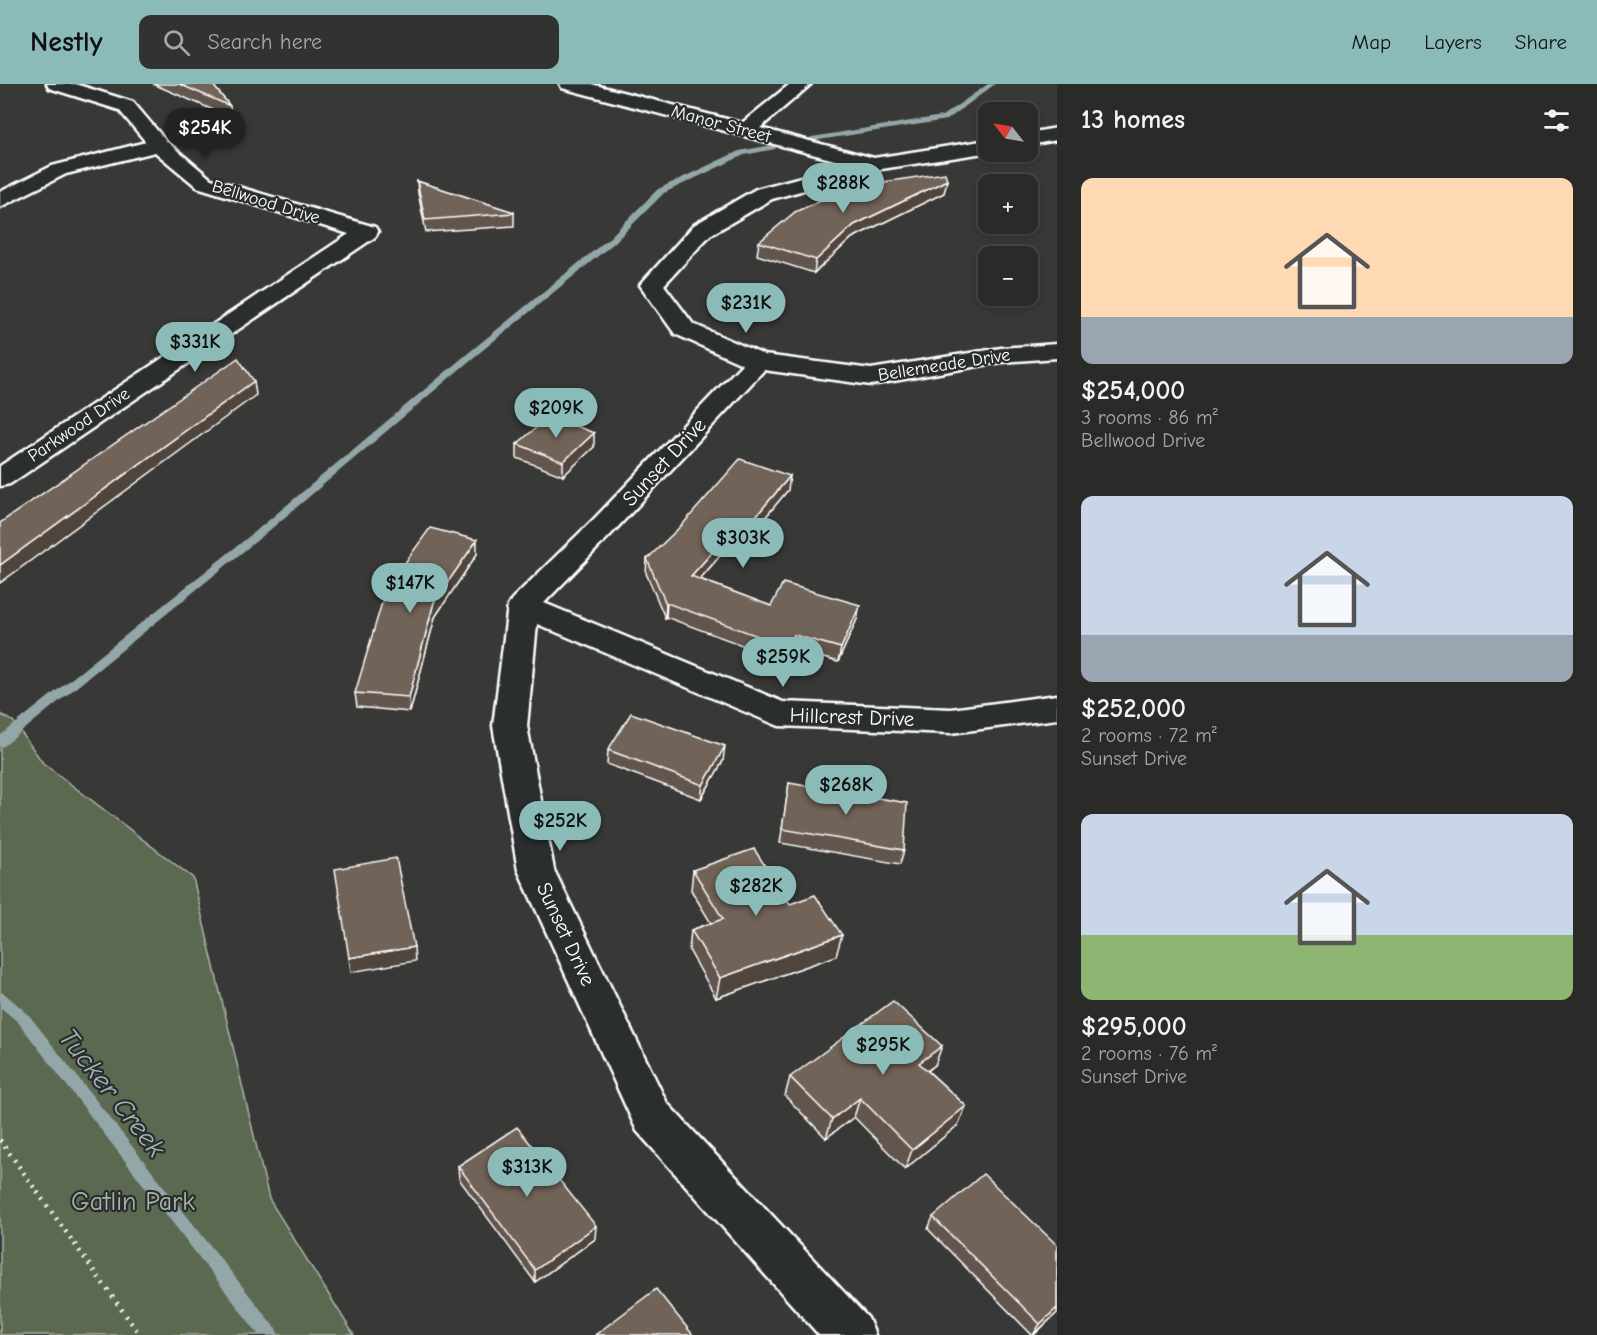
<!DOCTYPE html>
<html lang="en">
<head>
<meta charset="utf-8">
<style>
	body { margin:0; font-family:"Comic Neue",sans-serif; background:#323231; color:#f1f3f6; height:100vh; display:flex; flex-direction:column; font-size:22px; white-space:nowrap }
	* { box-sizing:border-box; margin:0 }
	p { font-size:20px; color:#a5a7a8 }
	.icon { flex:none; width:33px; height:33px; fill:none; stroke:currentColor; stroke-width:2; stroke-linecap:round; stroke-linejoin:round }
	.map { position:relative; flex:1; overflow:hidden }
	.details { display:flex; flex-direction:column; background:#2a2a29; width:540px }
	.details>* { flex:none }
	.needle { width:39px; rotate:301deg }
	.controls { position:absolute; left:978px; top:18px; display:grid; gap:12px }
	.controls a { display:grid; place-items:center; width:60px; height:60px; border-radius:12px; background:#2a2a29; box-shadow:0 3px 9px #0003,0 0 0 2px #464646; font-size:30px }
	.price { position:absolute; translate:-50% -51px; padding:0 14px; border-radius:21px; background:#8bbbb9; color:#111; font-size:20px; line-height:39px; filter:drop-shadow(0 2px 3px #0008) }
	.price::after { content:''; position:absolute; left:50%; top:36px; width:18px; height:14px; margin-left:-9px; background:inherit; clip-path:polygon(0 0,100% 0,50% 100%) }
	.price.on { background:#222; color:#fff }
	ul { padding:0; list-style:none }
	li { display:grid; align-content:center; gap:12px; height:318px; padding:0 24px }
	li span { display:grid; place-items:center; height:186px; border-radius:12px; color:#555 }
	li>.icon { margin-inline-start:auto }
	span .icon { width:108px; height:108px; fill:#fffc; stroke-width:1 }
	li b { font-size:26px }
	h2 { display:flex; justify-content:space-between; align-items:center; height:72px; padding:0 24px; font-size:26px }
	header { display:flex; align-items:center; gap:36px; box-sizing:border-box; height:84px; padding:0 30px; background:#8bbbb9; color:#111 }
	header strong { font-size:28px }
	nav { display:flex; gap:33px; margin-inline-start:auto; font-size:21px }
	.search { width:420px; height:54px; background:#323231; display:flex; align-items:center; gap:15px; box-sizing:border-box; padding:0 21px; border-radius:12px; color:#a5a7a8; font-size:22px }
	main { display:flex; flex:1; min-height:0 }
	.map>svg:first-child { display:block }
	.green { fill:#5b6951; stroke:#adb4a8; stroke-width:1.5 }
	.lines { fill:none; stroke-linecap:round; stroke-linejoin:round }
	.stream { fill:#94a7a8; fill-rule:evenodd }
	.minor-casing { stroke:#fff; stroke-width:5 }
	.path { stroke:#fff; stroke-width:4.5; stroke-dasharray:2 6; stroke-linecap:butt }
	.minor { fill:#2a2d2e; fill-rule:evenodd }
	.wall { fill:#62554d; stroke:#fff; stroke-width:1.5 }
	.shaded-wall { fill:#50453e; stroke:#fff; stroke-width:1.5 }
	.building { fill:#726359; stroke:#fff; stroke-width:1.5 }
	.labels { text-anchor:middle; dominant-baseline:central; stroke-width:4.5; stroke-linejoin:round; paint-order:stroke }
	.far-street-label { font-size:18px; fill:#fff; stroke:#2a2d2e }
	.street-label { font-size:21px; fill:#fff; stroke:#2a2d2e }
	.near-park-label { font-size:26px; fill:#adb4a8; stroke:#2a2d2e }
	.near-water-label { font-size:27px; font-style:italic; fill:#a6b6b6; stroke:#2a2d2e }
</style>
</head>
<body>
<header>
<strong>Nestly</strong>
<div class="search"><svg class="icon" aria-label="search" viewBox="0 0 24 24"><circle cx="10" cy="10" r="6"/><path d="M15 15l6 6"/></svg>Search here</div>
<nav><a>Map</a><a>Layers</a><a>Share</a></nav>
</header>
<main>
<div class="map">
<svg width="1057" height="1251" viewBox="0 0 1057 1251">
	<rect width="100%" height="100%" fill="#383837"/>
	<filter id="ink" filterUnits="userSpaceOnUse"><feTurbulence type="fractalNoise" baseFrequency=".0167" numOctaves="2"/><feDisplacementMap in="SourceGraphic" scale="12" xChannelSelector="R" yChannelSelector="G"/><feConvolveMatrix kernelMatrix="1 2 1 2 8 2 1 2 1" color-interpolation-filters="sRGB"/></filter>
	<g filter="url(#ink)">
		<path class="green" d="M 0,630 L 13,637 L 43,679 L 193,794 L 269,1115 L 354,1251 L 0,1251 Z"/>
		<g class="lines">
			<path class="stream" d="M 988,0 L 995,0 L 947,36 L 812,57 L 808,55 L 812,53 L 942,32 Z
				M 772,61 L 776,63 L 775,65 L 744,71 L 664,109 L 614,159 L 473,274 L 265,450 L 4,662 L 0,663 L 0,652 L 257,446 L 467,270 L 608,155 L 658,105 L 739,67 Z
				M 0,908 L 5,910 L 28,930 L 276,1245 L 279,1251 L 259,1251 L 18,938 L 0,923 Z"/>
			<g class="minor-casing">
				<path id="minor" d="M 47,0 L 75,0 L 133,18 L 166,57 L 211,95 L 375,143 L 378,148 L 375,153 L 10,400 L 0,402 L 0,382 L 349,150 L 197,103 L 155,68 L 66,90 L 0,123 L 0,108 L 52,82 L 146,58 L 119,26 L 49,4 Z
					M 560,0 L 591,0 L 742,39 L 790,0 L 811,0 L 760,44 L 874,74 L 988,56 L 990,68 L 875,86 L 772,115 L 710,151 L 664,201 L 693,240 L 764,271 L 871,285 L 1001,264 L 1057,260 L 1057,274 L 1001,278 L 871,301 L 764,286 L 615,446 L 544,519 L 783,618 L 951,625 L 1057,611 L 1057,635 L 951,649 L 779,642 L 537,540 L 527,642 L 554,786 L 667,1019 L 868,1234 L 875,1251 L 819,1251 L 637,1047 L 518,786 L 493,642 L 508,522 L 512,515 L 595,434 L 742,280 L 675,250 L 640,201 L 694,141 L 756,105 L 850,80 L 562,4 Z
					M 1057,44 L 1057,56 L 1028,61 L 1028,49 Z"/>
			</g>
			<path class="path" d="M 0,1056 L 140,1251"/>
			<use href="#minor" class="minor"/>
		</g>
		<path class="wall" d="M 153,0 L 212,0 L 230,22 L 232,34 Z
			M 947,96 L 944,109 L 852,154 L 814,189 L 757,171 L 759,158 Z
			M 417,97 L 514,128 L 514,142 L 426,148 L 418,109 Z
			M 517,360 L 594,363 L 563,392 L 517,374 Z
			M 788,406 L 749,453 L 740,449 L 700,495 L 771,522 L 857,535 L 838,578 L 791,565 L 785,577 L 666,533 L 665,534 L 646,489 L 647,475 Z
			M 477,470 L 435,533 L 410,628 L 357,623 L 355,609 Z
			M 608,666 L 723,677 L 701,715 L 607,680 Z
			M 789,699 L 904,766 L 900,780 L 780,759 Z
			M 693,786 L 790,820 L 836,872 L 716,914 L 689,866 L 691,846 L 711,839 L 691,806 Z
			M 935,981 L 928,987 L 966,1022 L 958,1041 L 905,1085 L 854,1033 L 826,1054 L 785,1012 L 790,993 Z
			M 458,1082 L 595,1155 L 535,1198 L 459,1095 Z
			M 933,1133 L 1057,1161 L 1057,1229 L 1034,1251 L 1032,1251 L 928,1145 Z"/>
		<path class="shaded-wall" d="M 947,96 L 944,109 L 852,154 L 814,189 L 816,176 L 854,141 Z
			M 254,297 L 256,311 L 0,499 L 0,481 Z
			M 594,349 L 594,363 L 563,392 L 563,378 Z
			M 790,392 L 788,406 L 749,453 L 751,438 Z
			M 742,435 L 740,449 L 690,506 L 691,492 Z
			M 477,456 L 477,470 L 435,533 L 410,628 L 409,613 L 434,518 Z
			M 667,519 L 666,533 L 665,534 L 666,520 Z
			M 860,521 L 857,535 L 838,578 L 841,564 Z
			M 794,551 L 791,565 L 785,577 L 788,563 Z
			M 725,662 L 723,677 L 701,715 L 703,701 Z
			M 842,851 L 836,872 L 716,914 L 720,894 Z
			M 414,863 L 415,877 L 351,888 L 349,874 Z
			M 942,962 L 935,981 L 912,998 L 919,979 Z
			M 860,1014 L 854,1033 L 826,1054 L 832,1035 Z
			M 966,1022 L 958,1041 L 905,1085 L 912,1066 Z
			M 596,1142 L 595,1155 L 535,1198 L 535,1186 Z
			M 1057,1224 L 1057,1229 L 1033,1251 L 1040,1240 Z"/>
		<path class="building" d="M 179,0 L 212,0 L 230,22 Z
			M 945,89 L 947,96 L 854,141 L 816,176 L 759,158 L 795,128 L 849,103 Z
			M 417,97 L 514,128 L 514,129 L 425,136 Z
			M 238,274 L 254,297 L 0,481 L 0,439 Z
			M 550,332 L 594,349 L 563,378 L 517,360 Z
			M 740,375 L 790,392 L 751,438 L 742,435 L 691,492 L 771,522 L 783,499 L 860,521 L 841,564 L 794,551 L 788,563 L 667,519 L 666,520 L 647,475 L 682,441 Z
			M 430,444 L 477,456 L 434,518 L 409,613 L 355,609 L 386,505 Z
			M 631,629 L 725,662 L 703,701 L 608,666 Z
			M 789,699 L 907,719 L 904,766 L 782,745 Z
			M 754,765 L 790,820 L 815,811 L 842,851 L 720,894 L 691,846 L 723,835 L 693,786 Z
			M 396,774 L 414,863 L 349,874 L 335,785 Z
			M 893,917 L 942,962 L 919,979 L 966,1022 L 912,1066 L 860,1014 L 832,1035 L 790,993 Z
			M 517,1043 L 596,1142 L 535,1186 L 458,1082 Z
			M 983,1090 L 1057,1161 L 1057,1224 L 1040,1240 L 933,1133 Z
			M 656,1205 L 693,1251 L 595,1251 Z"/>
	</g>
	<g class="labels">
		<g class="far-street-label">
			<text transform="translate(721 40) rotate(15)">Manor Street</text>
			<text transform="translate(266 118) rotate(17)">Bellwood Drive</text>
			<text transform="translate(944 281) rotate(-9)">Bellemeade Drive</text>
			<text transform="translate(79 341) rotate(-34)">Parkwood Drive</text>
		</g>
		<g class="street-label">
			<text transform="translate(664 378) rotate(-47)">Sunset Drive</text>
			<text transform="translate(852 633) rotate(2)">Hillcrest Drive</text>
			<text transform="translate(566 850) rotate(65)">Sunset Drive</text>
		</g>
		<g class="near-park-label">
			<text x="133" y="1118">Gatlin Park</text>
		</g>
		<g class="near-water-label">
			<text transform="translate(112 1009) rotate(52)">Tucker Creek</text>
		</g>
	</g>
</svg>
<div class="controls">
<a><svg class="needle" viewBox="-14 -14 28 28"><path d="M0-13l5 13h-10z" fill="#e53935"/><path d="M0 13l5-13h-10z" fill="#a5a7a8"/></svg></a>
<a>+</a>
<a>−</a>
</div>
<b class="price on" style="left:205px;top:75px">$254K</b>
<b class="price" style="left:843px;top:130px">$288K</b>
<b class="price" style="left:746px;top:250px">$231K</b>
<b class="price" style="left:195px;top:289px">$331K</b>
<b class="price" style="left:556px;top:355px">$209K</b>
<b class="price" style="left:743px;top:485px">$303K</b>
<b class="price" style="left:410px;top:530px">$147K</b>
<b class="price" style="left:783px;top:604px">$259K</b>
<b class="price" style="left:846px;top:732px">$268K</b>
<b class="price" style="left:560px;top:768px">$252K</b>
<b class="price" style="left:756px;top:833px">$282K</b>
<b class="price" style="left:883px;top:992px">$295K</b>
<b class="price" style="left:527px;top:1114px">$313K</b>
</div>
<section class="details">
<h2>13 homes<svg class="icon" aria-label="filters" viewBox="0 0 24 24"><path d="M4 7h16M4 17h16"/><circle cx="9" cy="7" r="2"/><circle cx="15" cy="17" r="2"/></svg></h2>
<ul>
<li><span style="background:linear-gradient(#ffd9b3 75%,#9aa5b1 0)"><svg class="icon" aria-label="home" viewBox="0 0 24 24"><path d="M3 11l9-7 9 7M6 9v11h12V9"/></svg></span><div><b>$254,000</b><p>3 rooms · 86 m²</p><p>Bellwood Drive</p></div></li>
<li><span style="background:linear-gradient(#c9d6e8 75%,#9aa5b1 0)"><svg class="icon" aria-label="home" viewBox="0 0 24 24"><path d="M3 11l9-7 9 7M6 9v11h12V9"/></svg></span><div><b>$252,000</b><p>2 rooms · 72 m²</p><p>Sunset Drive</p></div></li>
<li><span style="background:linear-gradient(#c9d6e8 65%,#8fb573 0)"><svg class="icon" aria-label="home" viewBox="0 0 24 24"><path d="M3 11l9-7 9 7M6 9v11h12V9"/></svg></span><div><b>$295,000</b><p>2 rooms · 76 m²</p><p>Sunset Drive</p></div></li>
</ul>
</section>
</main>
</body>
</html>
